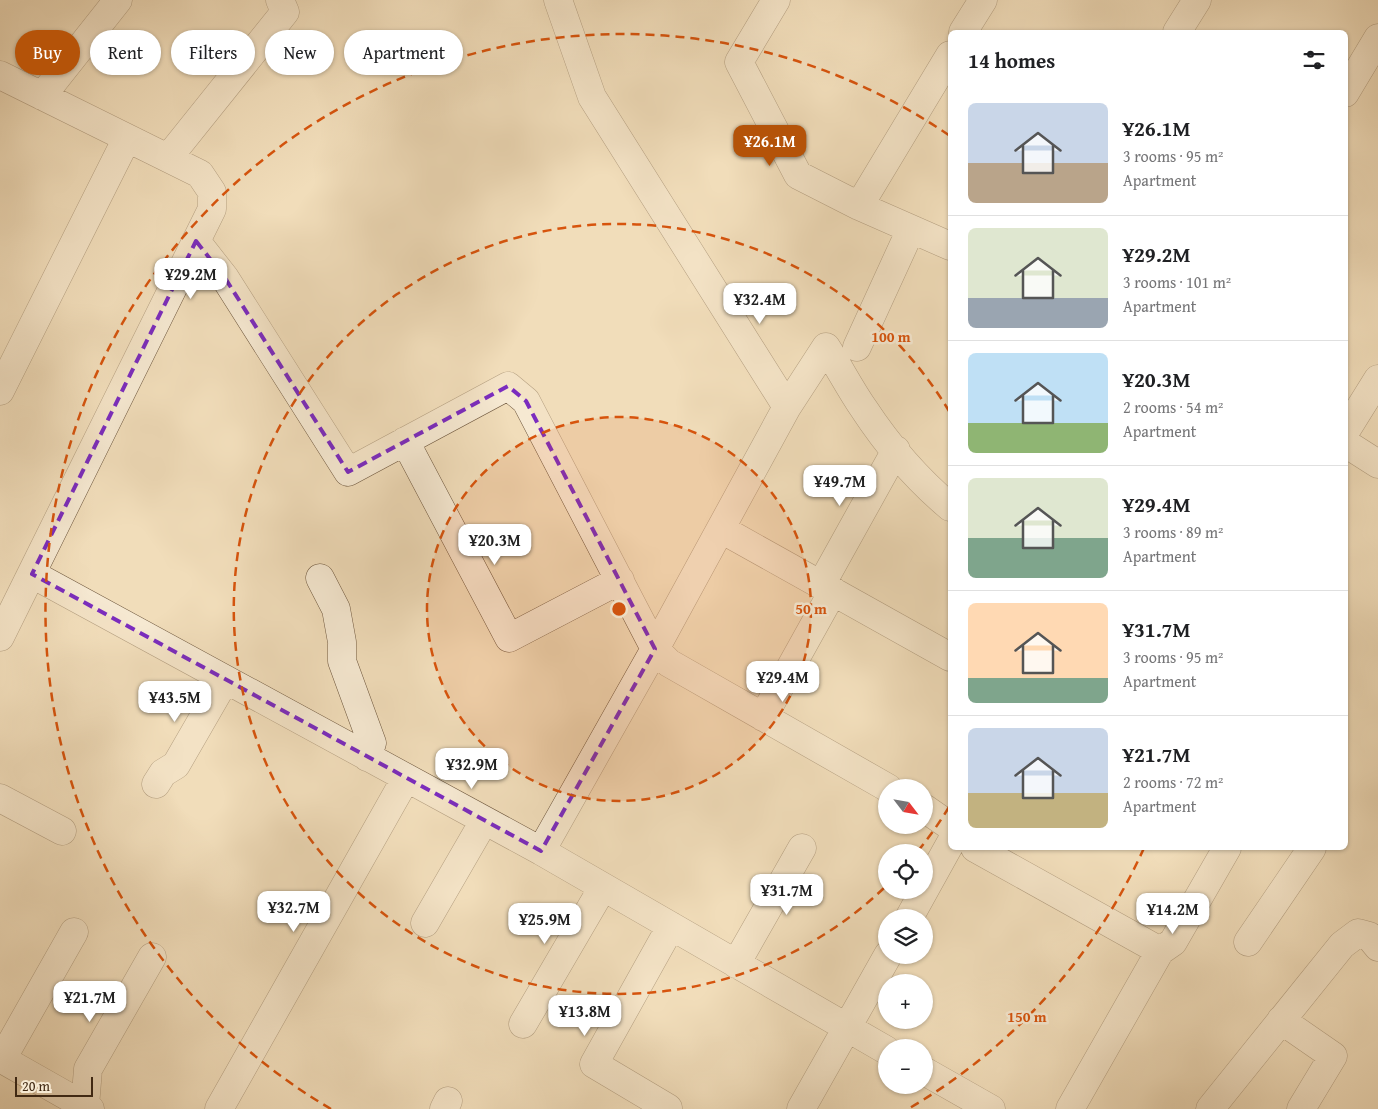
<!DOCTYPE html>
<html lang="en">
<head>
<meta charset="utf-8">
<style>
	body { margin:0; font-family:"Gentium Book Plus",serif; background:#f2f2f2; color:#202124; height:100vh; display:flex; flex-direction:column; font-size:19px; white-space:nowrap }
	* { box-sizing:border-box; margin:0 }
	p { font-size:16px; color:#757577 }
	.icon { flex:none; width:28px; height:28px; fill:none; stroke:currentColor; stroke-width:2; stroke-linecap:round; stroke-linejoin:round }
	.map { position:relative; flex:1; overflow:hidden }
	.panel { position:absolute; left:948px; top:30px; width:400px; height:820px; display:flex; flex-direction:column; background:#fff; border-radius:8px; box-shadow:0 1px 4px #0004 }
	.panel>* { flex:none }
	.hud { position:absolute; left:15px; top:30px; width:475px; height:45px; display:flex; gap:10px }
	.needle { width:32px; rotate:121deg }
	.controls { position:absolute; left:878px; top:779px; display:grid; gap:10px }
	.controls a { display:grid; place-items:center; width:55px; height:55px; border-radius:50%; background:#fff; box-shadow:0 1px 4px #0004; font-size:25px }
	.scale { position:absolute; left:15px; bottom:12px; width:78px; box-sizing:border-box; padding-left:5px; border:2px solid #412913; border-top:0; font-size:14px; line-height:18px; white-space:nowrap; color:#412913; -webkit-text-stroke:4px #f6e9d2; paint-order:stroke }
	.price { position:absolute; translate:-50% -42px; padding:0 11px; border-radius:10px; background:#fff; color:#222; font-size:16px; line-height:32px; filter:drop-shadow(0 1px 2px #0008) }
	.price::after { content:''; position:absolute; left:50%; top:30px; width:15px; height:11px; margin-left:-8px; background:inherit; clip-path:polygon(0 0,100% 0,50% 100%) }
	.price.current { background:#b45309; color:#fff }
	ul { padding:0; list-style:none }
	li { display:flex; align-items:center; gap:15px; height:125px; padding:0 20px }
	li+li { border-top:1px solid #e0e0e0 }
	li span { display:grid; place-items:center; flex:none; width:140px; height:100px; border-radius:8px; color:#555 }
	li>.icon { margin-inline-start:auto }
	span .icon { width:60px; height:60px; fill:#fffc; stroke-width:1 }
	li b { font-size:21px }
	h2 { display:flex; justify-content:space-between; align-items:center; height:60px; padding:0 20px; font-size:21px }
	.chip { padding:0 18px; border-radius:22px; background:#fff; box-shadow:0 1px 4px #0004; font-size:18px; line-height:45px }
	.chip.current { background:#b45309; color:#fff }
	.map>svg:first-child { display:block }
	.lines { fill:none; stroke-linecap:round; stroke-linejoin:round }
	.minor-casing { stroke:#6d563d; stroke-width:29 }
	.minor { stroke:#f6e9d2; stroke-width:28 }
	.marked { fill:none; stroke:#7b2cbf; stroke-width:4; stroke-dasharray:10 6; stroke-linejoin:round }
	.ring { fill:none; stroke:#d7540d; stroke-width:2.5; stroke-dasharray:9 6 }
	.centre { fill:#d7540d; stroke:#f6e9d2; stroke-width:2.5 }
	.ring-label { font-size:15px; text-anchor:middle; font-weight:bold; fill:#d7540d; stroke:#f6e9d2; stroke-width:5; stroke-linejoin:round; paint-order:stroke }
</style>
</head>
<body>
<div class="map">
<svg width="1378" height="1109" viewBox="0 0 1378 1109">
	<rect width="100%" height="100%" fill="#f1ddba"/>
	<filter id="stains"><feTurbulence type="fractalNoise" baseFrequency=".004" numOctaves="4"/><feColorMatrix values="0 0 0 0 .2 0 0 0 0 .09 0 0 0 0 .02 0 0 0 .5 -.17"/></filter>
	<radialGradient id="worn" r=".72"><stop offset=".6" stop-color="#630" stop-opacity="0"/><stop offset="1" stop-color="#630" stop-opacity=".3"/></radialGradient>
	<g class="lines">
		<g class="minor-casing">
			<path id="minor" d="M 776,0 L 739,62 L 798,175 L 859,206 L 950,246
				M 963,32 L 983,0
				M 1177,32 L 1197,0
				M 0,75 L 200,174 L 212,192 L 212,209 L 0,637
				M 1345,93 L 1378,38
				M 42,96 L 118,0
				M 168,158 L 285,12 L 280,0
				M 859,206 L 950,55
				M 196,241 L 225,278 L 348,472 L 508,386 L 526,401 L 655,649 L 669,663 L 888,788
				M 857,347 L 911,229
				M 0,391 L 127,138
				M 787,407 L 826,347 C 839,367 850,389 864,409 C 887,444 918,480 950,507
				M 1345,432 L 1378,379
				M 405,441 L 509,638 L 620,580
				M 1345,443 L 1378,464
				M 721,529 L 950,657
				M 32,574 L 541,851 L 886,1050
				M 320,578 L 336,609 L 342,642 L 342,661 L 372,743 L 367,757
				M 821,585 L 896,450
				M 763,717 L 833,591
				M 156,784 L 163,773 L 176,765 L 225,680
				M 0,798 L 62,831
				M 924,808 L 950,826
				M 975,848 L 1160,951 L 1070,1109
				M 541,851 L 655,649 L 787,407 L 592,97 L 558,0
				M 909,918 L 950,844
				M 425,923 L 484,821
				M 1248,942 L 1312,848
				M 1160,951 L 1173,942 L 1227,848
				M 736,964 L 802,848
				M 1281,1020 L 1333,1056 L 1301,1109
				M 523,1024 L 603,887
				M 0,1058 L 90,1109
				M 2,1059 L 74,932
				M 924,1071 L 991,1109
				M 85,1106 L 88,1069 L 152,957
				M 668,1108 L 594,1064 L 671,926
				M 219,1109 L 406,778
				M 444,1109 L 448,1101
				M 801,1109 L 888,955
				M 1210,1109 L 1342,945 L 1358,933 L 1369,936 L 1378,947"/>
		</g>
		<use href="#minor" class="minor"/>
	</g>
	<path d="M0 0H1378V1109H0ZM 196,241 L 225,278 L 348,472 L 508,386 L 526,401 L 655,649 L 541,851 L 32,574 Z" fill="#f1ddba" fill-opacity=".55" fill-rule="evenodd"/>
	<path class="marked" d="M 196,241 L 225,278 L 348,472 L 508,386 L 526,401 L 655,649 L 541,851 L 32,574 Z"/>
	<circle cx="619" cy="609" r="192" fill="#d7540d" fill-opacity=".12"/>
	<g class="ring">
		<circle cx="619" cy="609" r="192"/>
		<path d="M949 807A385 385 0 0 1 918 851M884 888A385 385 0 1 1 949 411"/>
		<path d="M1144 848A577 577 0 0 1 908 1109M331 1109A577 577 0 1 1 950 136"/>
	</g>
	<circle cx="619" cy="609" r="8" class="centre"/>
	<g class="ring-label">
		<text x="891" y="342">100 m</text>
		<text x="811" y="614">50 m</text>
		<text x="1027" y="1022">150 m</text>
	</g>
	<rect width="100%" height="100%" filter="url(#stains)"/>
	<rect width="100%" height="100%" fill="url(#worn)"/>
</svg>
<div class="controls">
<a><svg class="needle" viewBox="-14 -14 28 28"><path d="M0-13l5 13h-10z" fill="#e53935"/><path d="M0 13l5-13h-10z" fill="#757577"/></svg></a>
<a><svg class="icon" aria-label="locate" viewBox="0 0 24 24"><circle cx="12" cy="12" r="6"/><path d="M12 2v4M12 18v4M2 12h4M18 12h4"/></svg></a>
<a><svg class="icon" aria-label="layers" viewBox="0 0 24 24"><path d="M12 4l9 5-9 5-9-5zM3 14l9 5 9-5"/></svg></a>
<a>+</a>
<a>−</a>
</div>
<div class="scale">20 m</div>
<b class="price current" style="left:770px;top:167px">¥26.1M</b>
<b class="price" style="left:191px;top:300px">¥29.2M</b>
<b class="price" style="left:760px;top:325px">¥32.4M</b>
<b class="price" style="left:840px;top:507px">¥49.7M</b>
<b class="price" style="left:495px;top:566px">¥20.3M</b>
<b class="price" style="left:783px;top:703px">¥29.4M</b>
<b class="price" style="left:175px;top:723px">¥43.5M</b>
<b class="price" style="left:472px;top:790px">¥32.9M</b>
<b class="price" style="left:787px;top:916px">¥31.7M</b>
<b class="price" style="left:294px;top:933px">¥32.7M</b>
<b class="price" style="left:1173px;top:935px">¥14.2M</b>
<b class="price" style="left:545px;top:945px">¥25.9M</b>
<b class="price" style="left:90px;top:1023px">¥21.7M</b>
<b class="price" style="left:585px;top:1037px">¥13.8M</b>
<div class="hud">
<a class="chip current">Buy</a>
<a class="chip">Rent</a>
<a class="chip">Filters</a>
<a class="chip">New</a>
<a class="chip">Apartment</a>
</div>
<section class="panel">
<h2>14 homes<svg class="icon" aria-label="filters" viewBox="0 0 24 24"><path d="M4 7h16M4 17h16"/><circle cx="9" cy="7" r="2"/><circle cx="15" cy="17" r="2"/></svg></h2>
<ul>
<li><span style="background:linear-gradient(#c9d6e8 60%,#b9a48a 0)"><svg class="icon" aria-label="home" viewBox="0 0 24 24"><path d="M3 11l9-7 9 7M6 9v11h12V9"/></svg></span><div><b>¥26.1M</b><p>3 rooms · 95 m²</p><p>Apartment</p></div></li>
<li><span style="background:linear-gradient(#dfe7d0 70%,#9aa5b1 0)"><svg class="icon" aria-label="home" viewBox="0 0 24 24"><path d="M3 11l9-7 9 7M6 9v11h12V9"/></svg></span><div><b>¥29.2M</b><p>3 rooms · 101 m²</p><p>Apartment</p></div></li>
<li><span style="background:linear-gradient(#bfe0f5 70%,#8fb573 0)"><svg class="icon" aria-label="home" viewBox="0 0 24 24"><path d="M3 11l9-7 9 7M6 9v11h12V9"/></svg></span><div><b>¥20.3M</b><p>2 rooms · 54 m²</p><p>Apartment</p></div></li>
<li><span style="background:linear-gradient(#dfe7d0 60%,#7fa58c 0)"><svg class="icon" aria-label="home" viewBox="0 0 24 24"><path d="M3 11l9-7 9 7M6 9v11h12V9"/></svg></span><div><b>¥29.4M</b><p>3 rooms · 89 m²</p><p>Apartment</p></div></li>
<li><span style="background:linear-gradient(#ffd9b3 75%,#7fa58c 0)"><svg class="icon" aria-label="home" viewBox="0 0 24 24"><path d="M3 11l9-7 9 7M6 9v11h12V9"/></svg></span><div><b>¥31.7M</b><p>3 rooms · 95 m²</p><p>Apartment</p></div></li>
<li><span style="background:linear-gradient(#c9d6e8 65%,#c2b280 0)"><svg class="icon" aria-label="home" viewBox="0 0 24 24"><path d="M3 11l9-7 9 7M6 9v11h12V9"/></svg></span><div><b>¥21.7M</b><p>2 rooms · 72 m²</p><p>Apartment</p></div></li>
</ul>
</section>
</div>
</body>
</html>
